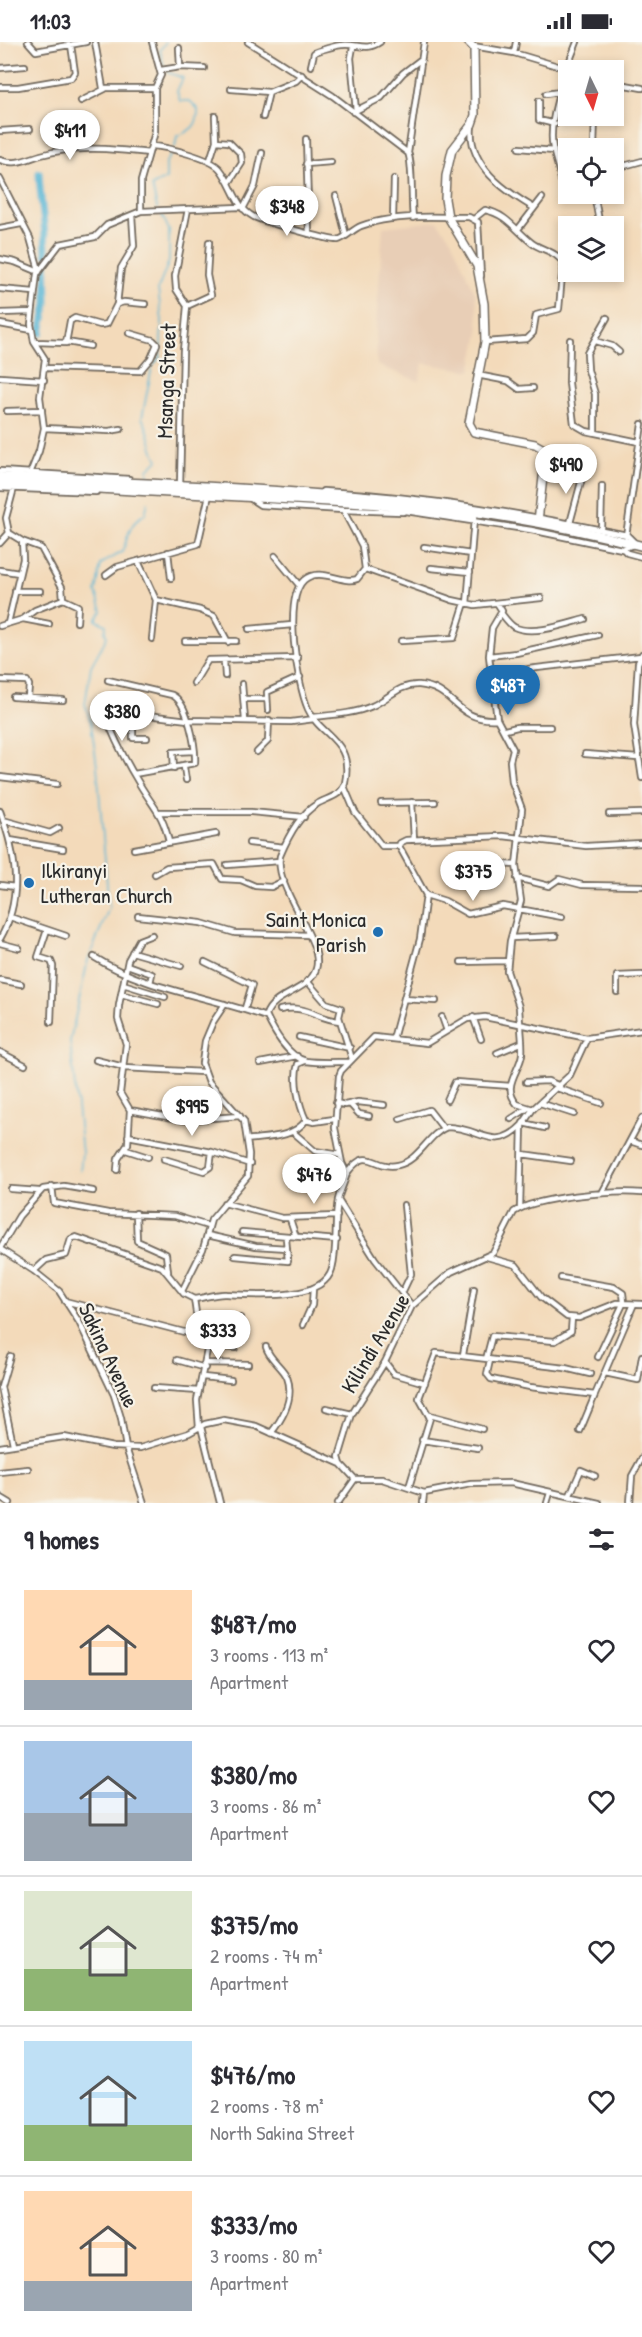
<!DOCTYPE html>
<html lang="en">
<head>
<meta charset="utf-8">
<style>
	body { margin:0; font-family:"Patrick Hand",sans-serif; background:#f2f2f3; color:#2b2b33; height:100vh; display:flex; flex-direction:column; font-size:22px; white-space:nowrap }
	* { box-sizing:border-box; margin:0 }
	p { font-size:20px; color:#7c7c81 }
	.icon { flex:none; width:33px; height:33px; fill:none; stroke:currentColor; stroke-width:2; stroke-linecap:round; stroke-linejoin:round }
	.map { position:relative; height:1461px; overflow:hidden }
	.side { display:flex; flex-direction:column; background:#fff; flex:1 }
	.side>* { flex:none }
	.needle { width:39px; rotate:175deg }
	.tools { position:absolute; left:558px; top:18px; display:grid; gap:12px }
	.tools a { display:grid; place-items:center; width:66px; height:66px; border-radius:0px; background:#fff; box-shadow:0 3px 9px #0003; font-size:30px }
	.price { position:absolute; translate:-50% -51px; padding:0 14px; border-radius:21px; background:#fff; color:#222; font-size:20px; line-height:39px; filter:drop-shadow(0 2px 3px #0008) }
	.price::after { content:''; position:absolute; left:50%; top:36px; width:18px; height:14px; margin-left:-9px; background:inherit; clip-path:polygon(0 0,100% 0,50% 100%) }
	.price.selected { background:#1f6fb2; color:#fff }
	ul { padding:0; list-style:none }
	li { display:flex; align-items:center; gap:18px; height:150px; padding:0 24px }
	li+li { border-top:2px solid #e1e1e2 }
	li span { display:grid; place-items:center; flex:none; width:168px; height:120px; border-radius:0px; color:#555 }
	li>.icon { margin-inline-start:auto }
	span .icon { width:72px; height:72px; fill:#fffc; stroke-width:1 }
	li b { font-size:26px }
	h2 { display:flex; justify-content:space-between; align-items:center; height:72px; padding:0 24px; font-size:26px }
	.status { display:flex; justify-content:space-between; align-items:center; height:42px; padding:0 30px; background:#fff; direction:ltr }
	.status svg { height:16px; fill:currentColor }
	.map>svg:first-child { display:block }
	.built { fill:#e8ceb6 }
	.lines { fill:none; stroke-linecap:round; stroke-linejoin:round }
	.stream { stroke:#56b5d5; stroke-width:1.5 }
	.river { stroke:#56b5d5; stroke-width:7 }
	.street-casing { stroke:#71685d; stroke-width:8 }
	.secondary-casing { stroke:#71685d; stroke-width:10 }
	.highway-casing { stroke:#71685d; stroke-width:11 }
	.street { stroke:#fff; stroke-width:4.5 }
	.secondary { stroke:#fff; stroke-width:7 }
	.highway { stroke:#fff; stroke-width:8 }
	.poi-dot { fill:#1f6fb2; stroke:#f7f3e8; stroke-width:2 }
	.labels { text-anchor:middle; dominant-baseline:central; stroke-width:4.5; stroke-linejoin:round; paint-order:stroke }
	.street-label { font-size:22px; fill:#2b2b2b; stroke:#f7f3e8 }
	.poi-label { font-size:22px; fill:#2b2b2b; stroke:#f7f3e8; text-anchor:start }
</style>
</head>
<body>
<div class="status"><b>11:03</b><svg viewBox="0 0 49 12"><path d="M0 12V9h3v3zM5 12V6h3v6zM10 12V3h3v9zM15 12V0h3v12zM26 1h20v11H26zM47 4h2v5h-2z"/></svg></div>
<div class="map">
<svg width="642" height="1461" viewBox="0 0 642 1461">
	<rect width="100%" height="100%" fill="#f7f3e8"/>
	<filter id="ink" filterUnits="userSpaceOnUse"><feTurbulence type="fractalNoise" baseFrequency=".0167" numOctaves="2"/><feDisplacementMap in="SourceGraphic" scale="12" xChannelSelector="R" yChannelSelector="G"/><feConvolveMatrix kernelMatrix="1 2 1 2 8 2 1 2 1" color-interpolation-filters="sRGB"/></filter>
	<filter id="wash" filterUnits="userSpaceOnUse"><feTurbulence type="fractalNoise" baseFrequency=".008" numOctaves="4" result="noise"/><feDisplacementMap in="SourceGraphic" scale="24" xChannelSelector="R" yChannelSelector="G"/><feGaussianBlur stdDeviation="1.35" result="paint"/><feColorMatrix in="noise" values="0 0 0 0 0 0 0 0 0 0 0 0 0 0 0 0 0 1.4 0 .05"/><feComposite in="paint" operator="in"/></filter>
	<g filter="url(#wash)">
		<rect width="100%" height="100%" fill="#f3daba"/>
		<path class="built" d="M 437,179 L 451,197 L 476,253 L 479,291 L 471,329 L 423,321 L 419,339 L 377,323 L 376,285 L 383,185 Z"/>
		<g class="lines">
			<path class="stream" d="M 164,24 L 160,8 L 166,0
				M 167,30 L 183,36 L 177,49 L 180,59 L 190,59 L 198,67 C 198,83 193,88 177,94 L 175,105
				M 157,166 L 152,144 L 166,137 L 166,120 L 171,112
				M 148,436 L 148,427 L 158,418 C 150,404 151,390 142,376 L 152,325 L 160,315 L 162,279 L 158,247 L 169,219 L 169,188 L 161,171
				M 80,1129 L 82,1111 L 70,999 L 88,918 L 109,866 L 97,724 L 91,681 L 85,662 L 91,624 L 107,595 L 105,590 L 106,583 L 96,578 L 102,569 L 96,550 L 101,522 L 123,509 C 128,493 130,480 145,472 L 148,460"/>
			<path class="river" d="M 39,131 C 40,160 46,185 46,212
				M 41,291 L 47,262 L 46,222"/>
		</g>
	</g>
	<g filter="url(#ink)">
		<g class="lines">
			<g class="street-casing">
				<path id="street" d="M 28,0 L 36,9 L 86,0
					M 95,0 L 103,46 L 155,46
					M 248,0 L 333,54 L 408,111 C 413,120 411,161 413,176
					M 473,4 L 514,11 L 571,28
					M 353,5 L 351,16 L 356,69
					M 179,6 L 180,25
					M 514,11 L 516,0
					M 311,24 L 314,11 C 316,9 338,3 342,3 C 356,1 366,10 380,0
					M 0,26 L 25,24
					M 161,28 L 180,25 L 204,26
					M 614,41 L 642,46
					M 0,45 L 18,45 L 71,36 L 75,30 L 71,3
					M 231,47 L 269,50
					M 546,52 L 559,50
					M 81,59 L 105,47
					M 539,59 L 539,78 L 555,82
					M 353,70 L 381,56 L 403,31 L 420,18
					M 263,75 L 269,50 L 296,39 L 302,33
					M 472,84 C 467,123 505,149 534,166
					M 0,89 L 30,87
					M 306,97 L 309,192
					M 216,99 L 229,100 L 241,112 L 242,121 L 229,141
					M 152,104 C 167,105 211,116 220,127 C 233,143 235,165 254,175 C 263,179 330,199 338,198 C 346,196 353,187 361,184 C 387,174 421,174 448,175
					M 519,106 L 554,109
					M 594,106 L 595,74
					M 408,111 L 424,0
					M 0,118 C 15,124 27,117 41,113 C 75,103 114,107 149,111
					M 210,118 L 216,99 L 215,74
					M 306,122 L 331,120
					M 614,122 L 625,123
					M 0,137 L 30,196 L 39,228
					M 561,138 C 559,126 555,116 553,106 C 547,79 567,25 577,0
					M 614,141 L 620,125 L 642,119
					M 594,152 L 600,184
					M 336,154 L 346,193
					M 243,167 L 255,144 L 262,111
					M 141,169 L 240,165
					M 449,175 L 469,175 L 478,180 L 481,234
					M 475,176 L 485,168 C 507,172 516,189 532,201 C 541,208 559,210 563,222 L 559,267 L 536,273 L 533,291 L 527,297 L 485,300
					M 393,177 L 394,137
					M 0,186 L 21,182
					M 519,186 L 542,156
					M 0,217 L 15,220 L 39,230
					M 0,247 L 34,250
					M 117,262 L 124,260 L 145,262
					M 187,264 L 211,253 L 207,233 L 209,200
					M 0,271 L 32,270
					M 0,282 L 32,288
					M 570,298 L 569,341 L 574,382 L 586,389 L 639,400
					M 595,299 L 612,304 L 619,310
					M 35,300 L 66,301 L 70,279 L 75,276 L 100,283 L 107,282 L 117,262 L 121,226 L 134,204 L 132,173
					M 67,300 L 90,304
					M 46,326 L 140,329 L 151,316 L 157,302 L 153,298 L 129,291
					M 477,333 L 508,339 L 519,347 L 533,346
					M 0,335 L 44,338
					M 7,369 L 42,368
					M 44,386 L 109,389 L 121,387
					M 595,390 L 595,352 L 588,328 L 587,311 L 607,276
					M 0,429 L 129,437
					M 29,434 L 39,409 L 44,386 L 40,355 L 45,317 L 34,300 L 31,282 L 37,232 L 60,202 L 95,195 L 107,183 L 141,169 L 141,139 L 155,90 L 155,46 L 161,33 L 152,0
					M 180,444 L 183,309 L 187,264 L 176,247 L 175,234 L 188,167
					M 0,446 L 96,450
					M 323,449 C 429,455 524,472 627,493 L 636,502 L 622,507 L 531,488 L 399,468
					M 248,455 L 260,463 L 343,468 L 362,504 L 365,527 L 357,537 C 343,543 320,524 304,538 C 283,556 297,642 308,667 C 320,695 354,697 345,741 C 342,754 327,756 317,762 C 300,772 287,797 280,814 C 274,848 325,900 316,927 C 309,950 273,951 266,973 C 273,988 288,1015 306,1019 C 318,1021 335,1020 348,1020
					M 343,468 L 403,470
					M 570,481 L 584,429
					M 601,488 L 602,444
					M 626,494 L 642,382
					M 0,501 L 9,491
					M 424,505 L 471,512
					M 623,507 L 627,511 L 642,515
					M 168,510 L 171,536
					M 275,514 L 299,543
					M 138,519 L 156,558 L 200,568 L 214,574 L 228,600
					M 431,526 L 470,530
					M 365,527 L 452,558 L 475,563 L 541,556
					M 0,528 L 19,531
					M 106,533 L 117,525 L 198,502 L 209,453
					M 15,549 L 40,549
					M 63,557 L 78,564 L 77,580
					M 497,561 L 502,569 L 492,586 L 489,614 L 497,677 L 513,707 L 510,719 L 512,740 L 522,767 L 516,823 L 521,859 L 510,899 L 507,929 L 519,965 L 520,982
					M 467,562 L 474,477
					M 501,571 C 505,576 509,582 514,585 C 533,594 566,582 585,577
					M 23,577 L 49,582
					M 8,581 L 23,517 L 22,499 L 9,491 L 6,476 L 14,446
					M 0,584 L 23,577 L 35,568 L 63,557 L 62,545 L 41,506 L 22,499
					M 249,587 L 292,583
					M 152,597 L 156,558
					M 185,599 L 236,599
					M 401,599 L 454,596 L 465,561
					M 642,612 L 638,621 L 634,683 L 642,736
					M 489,614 L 516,611 L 598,593
					M 224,619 L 225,634
					M 0,638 L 27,639 L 29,643 L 28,656
					M 108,638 L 172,653 C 188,660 196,705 195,721 L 134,732
					M 492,639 L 528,627 L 641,614
					M 194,641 L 208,618 L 298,616
					M 242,642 L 245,678
					M 13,655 L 63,658
					M 244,657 L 266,657
					M 268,668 L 267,650 L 300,635
					M 133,671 L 133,696 L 147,696
					M 312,675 C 332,673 354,672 372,664 C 388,657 399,642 419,643 C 455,646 455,680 497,677
					M 505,688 L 517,685 L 550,685
					M 257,710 L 268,699 L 269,678
					M 585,712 L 638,716
					M 184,725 L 186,738
					M 174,726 L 173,710 L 194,709
					M 0,735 L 57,742
					M 344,744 L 355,770 L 382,804 L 399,804
					M 412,760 L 414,798
					M 381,761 L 435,760
					M 0,769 C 16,812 24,855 0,897
					M 160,770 L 251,770 L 304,775
					M 609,772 L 642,771
					M 3,778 L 50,791 L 59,786
					M 10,798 L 63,807
					M 169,800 C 163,772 154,766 140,743 C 126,720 114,697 105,672 L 107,668 L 188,678 L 291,680 L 314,677
					M 249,801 L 284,805
					M 134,807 L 216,792
					M 499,822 L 516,823
					M 227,823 L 279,819
					M 155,832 L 167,825 L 214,822 L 222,837 L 241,838 L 255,844 L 271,845 L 284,839
					M 517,836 L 549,844 L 559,837 L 582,843 L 642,844
					M 0,843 L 15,845
					M 426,853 L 445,859 L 468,872 L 503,864 L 562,875
					M 138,874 L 201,881 L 235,891 L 309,893
					M 10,875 L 66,894
					M 47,888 L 38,915 L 51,919 L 53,924 L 51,980
					M 511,896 L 556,894
					M 0,901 L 19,906
					M 132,910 L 181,924
					M 94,915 C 146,948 209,954 266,975
					M 205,920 L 252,943 L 245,966
					M 461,920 L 507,919
					M 127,923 L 152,932 L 150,941
					M 0,938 L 21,942
					M 307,939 L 326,961 L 341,966 L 339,975 L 352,1017
					M 123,942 L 165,955
					M 617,950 L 617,934 L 642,933
					M 121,952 L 158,962
					M 404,957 L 436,959
					M 280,968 C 307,962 316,977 340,979
					M 442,975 L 447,989
					M 473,975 L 481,997
					M 521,983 C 521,992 523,1003 522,1012 C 520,1029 501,1044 517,1062 L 533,1067
					M 299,995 L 350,1006
					M 393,997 L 420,897 L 426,853 L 399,804 L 400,801 L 406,798 L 503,794 L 586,804 L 642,801
					M 0,1010 L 25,1023
					M 497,1011 L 521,1001
					M 96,1018 L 124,1025
					M 305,1019 L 298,1022 C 293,1038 299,1063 306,1078 L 314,1080 L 334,1077
					M 260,1021 L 297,1014
					M 124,1026 L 203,1030
					M 526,1040 L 548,1039 L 560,1044
					M 557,1046 L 601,1061
					M 447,1058 L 455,1040 L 511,1044
					M 336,1061 L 345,1063 L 358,1060 L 384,1063
					M 540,1061 L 574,1072
					M 350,1062 L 359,1072 L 369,1074
					M 130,1068 L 184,1078 L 240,1074
					M 400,1077 L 429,1068 L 443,1086
					M 511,1077 L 528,1066
					M 523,1081 L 545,1086
					M 293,1090 L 315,1109 L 340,1113
					M 128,1094 L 212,1110 L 250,1122
					M 247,1098 C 267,1095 294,1096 306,1078
					M 630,1099 L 642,1103
					M 126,1108 L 148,1115
					M 522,1112 L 571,1119
					M 164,1117 L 204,1129 L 210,1125 L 212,1110
					M 117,1128 L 118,1117 L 128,1102 L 130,1068 L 120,1051 L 126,1002 L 118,977 L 119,963 L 128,918 L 139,898 L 152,893
					M 347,1131 C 369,1102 373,1128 398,1123 C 419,1119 428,1092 447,1085 C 480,1085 494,1112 522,1083
					M 52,1144 L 54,1161 L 108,1171 L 175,1174 L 208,1184
					M 315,1145 L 343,1142
					M 11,1147 L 39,1149
					M 602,1151 L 642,1076
					M 338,1158 L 375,1217 L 412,1264
					M 224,1161 L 282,1176 L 337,1174
					M 520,1166 L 522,1083 L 533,1067 L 570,1033 L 587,996
					M 136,1171 L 137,1199 L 166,1212 L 168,1230
					M 290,1177 L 296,1195
					M 242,1190 L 337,1198
					M 207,1193 L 256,1204 L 287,1206
					M 0,1206 L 19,1174 L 43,1147 L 64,1144 L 93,1149
					M 0,1207 L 34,1229 L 59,1249 L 79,1280 L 114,1353 L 121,1376 L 126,1406 L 144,1461
					M 235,1214 L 288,1219 L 286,1196
					M 487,1215 L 516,1223 L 541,1255 L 567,1275 L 579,1276 L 617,1261 L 642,1262
					M 34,1229 L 46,1218 L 66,1213 L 71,1197 L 76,1195 L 162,1225 L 184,1252 L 194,1257 C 204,1256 216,1251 226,1252 C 252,1253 323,1260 332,1227 C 338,1204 334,1180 338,1158 C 340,1148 345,1140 347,1131 L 342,1121 L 335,1086 L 339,1034 L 341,1029 L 374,995 L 427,1001 L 467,977 L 485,975 L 587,996 L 642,988
					M 561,1236 L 614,1245 L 623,1251 L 624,1260 L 598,1315
					M 182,1249 L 203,1207 L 211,1178 L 248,1134 L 249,1112 L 244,1079 L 209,1040 L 202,1021 L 205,999 L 213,980 L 225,962
					M 402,1251 L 411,1232 L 404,1163
					M 194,1257 L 196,1271 L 208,1303 L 197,1358 L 199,1386
					M 65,1259 L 207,1296
					M 303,1283 L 312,1263 L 313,1246
					M 204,1287 L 238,1287 L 240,1276
					M 208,1303 L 235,1306
					M 266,1305 C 269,1317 282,1324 287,1335 C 295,1356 283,1376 271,1391
					M 463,1313 L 474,1247
					M 10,1314 L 1,1345 L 13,1402
					M 486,1317 L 492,1294 L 555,1299 L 571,1289 L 572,1276
					M 177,1318 L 205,1326
					M 490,1318 L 487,1332 L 491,1337 L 530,1345 L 595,1353 L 634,1262
					M 385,1320 L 394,1332 L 425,1341
					M 206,1321 L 248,1322
					M 605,1331 L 638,1338 L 642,1314
					M 203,1335 L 231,1338
					M 154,1346 L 199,1349
					M 326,1366 L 352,1372
					M 430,1373 L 482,1387
					M 201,1385 L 220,1461
					M 580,1389 L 595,1353
					M 422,1398 L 478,1406
					M 0,1405 L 64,1395 L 113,1405 L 140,1406 L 189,1391 L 205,1382 L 224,1378 L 256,1384 L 341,1422
					M 0,1430 L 28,1427
					M 355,1437 L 341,1422 L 339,1415 L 352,1372 L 385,1320 L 412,1264 L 451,1230 L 493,1211 L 514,1170 C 535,1155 615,1148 642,1151
					M 409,1445 L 430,1376 L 419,1356 L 436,1311 L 565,1326 L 590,1332
					M 570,1453 L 581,1428 L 595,1434
					M 0,1455 L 10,1461
					M 338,1461 L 355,1437 L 382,1437 L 424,1451 L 471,1442 L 511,1441 L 599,1461
					M 423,1461 L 424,1451
					M 547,1461 L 550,1451
					M 630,1461 L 632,1434 L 642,1416"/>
			</g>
			<g class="secondary-casing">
				<path id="secondary" d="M 468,0 L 474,6 L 475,73 L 472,82 L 452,108 L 446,134 L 445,157 L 448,175 L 477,224 L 484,262 L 485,300 L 469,381 L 474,390 L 535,402 L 542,406 L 545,418 L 538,479"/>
			</g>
			<g class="highway-casing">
				<path id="highway" d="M 0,435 C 215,445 433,449 642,504
					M 0,441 L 374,462 L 472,474"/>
			</g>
			<use href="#street" class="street"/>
			<use href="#secondary" class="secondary"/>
			<use href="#highway" class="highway"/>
		</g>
	</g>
	<g class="poi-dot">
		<circle cx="29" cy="841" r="6"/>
		<circle cx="378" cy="890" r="6"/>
	</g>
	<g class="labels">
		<g class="street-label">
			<text transform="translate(166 339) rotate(-88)">Msanga Street</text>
			<text transform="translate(375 1301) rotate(-59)">Kilindi Avenue</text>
			<text transform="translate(109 1313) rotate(65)">Sakina Avenue</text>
		</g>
		<g class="poi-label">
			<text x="41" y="828">Ilkiranyi<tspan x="41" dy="25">Lutheran Church</tspan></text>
			<text x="366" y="877" text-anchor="end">Saint Monica<tspan x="366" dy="25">Parish</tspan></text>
		</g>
	</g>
</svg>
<div class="tools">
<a><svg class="needle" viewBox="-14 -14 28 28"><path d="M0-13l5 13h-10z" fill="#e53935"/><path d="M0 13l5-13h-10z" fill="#7c7c81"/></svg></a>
<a><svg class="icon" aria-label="locate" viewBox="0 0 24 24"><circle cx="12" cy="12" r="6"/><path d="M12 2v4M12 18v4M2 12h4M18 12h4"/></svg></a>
<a><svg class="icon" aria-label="layers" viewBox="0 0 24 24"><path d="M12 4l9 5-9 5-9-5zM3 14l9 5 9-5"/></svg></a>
</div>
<b class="price" style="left:70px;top:119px">$411</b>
<b class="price" style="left:287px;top:195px">$348</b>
<b class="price" style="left:566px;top:453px">$490</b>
<b class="price selected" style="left:508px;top:674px">$487</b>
<b class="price" style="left:122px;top:700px">$380</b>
<b class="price" style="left:473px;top:860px">$375</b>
<b class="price" style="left:192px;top:1095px">$995</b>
<b class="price" style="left:314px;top:1163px">$476</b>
<b class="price" style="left:218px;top:1319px">$333</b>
</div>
<section class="side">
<h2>9 homes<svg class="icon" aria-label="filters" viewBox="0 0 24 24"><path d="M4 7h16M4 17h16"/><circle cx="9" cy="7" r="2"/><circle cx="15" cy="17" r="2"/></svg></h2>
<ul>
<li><span style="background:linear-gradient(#ffd9b3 75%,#9aa5b1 0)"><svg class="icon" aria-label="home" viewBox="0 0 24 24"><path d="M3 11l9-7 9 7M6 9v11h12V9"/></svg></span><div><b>$487/mo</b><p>3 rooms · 113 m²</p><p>Apartment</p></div><svg class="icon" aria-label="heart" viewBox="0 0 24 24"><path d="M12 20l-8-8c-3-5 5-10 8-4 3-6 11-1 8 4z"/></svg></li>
<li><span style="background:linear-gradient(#a9c7e8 60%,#9aa5b1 0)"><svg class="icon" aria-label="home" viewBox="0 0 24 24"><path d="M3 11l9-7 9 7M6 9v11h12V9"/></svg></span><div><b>$380/mo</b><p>3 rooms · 86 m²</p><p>Apartment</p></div><svg class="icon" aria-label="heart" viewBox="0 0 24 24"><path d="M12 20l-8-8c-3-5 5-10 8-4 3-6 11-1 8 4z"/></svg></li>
<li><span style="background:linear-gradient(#dfe7d0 65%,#8fb573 0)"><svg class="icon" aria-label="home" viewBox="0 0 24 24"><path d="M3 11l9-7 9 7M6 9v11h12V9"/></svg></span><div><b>$375/mo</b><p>2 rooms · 74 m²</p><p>Apartment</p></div><svg class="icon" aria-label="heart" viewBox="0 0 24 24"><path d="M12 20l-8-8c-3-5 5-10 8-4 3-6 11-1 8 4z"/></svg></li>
<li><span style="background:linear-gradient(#bfe0f5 70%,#8fb573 0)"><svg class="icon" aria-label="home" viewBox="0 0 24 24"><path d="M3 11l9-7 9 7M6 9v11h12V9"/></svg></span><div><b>$476/mo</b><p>2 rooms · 78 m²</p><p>North Sakina Street</p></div><svg class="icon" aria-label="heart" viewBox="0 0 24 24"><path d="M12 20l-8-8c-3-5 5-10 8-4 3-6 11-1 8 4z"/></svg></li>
<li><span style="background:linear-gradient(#ffd9b3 75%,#9aa5b1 0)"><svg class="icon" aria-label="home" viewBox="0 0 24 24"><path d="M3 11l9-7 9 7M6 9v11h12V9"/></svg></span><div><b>$333/mo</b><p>3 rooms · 80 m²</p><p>Apartment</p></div><svg class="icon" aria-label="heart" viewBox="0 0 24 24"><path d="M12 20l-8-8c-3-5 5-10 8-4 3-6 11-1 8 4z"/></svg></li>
</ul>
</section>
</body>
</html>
